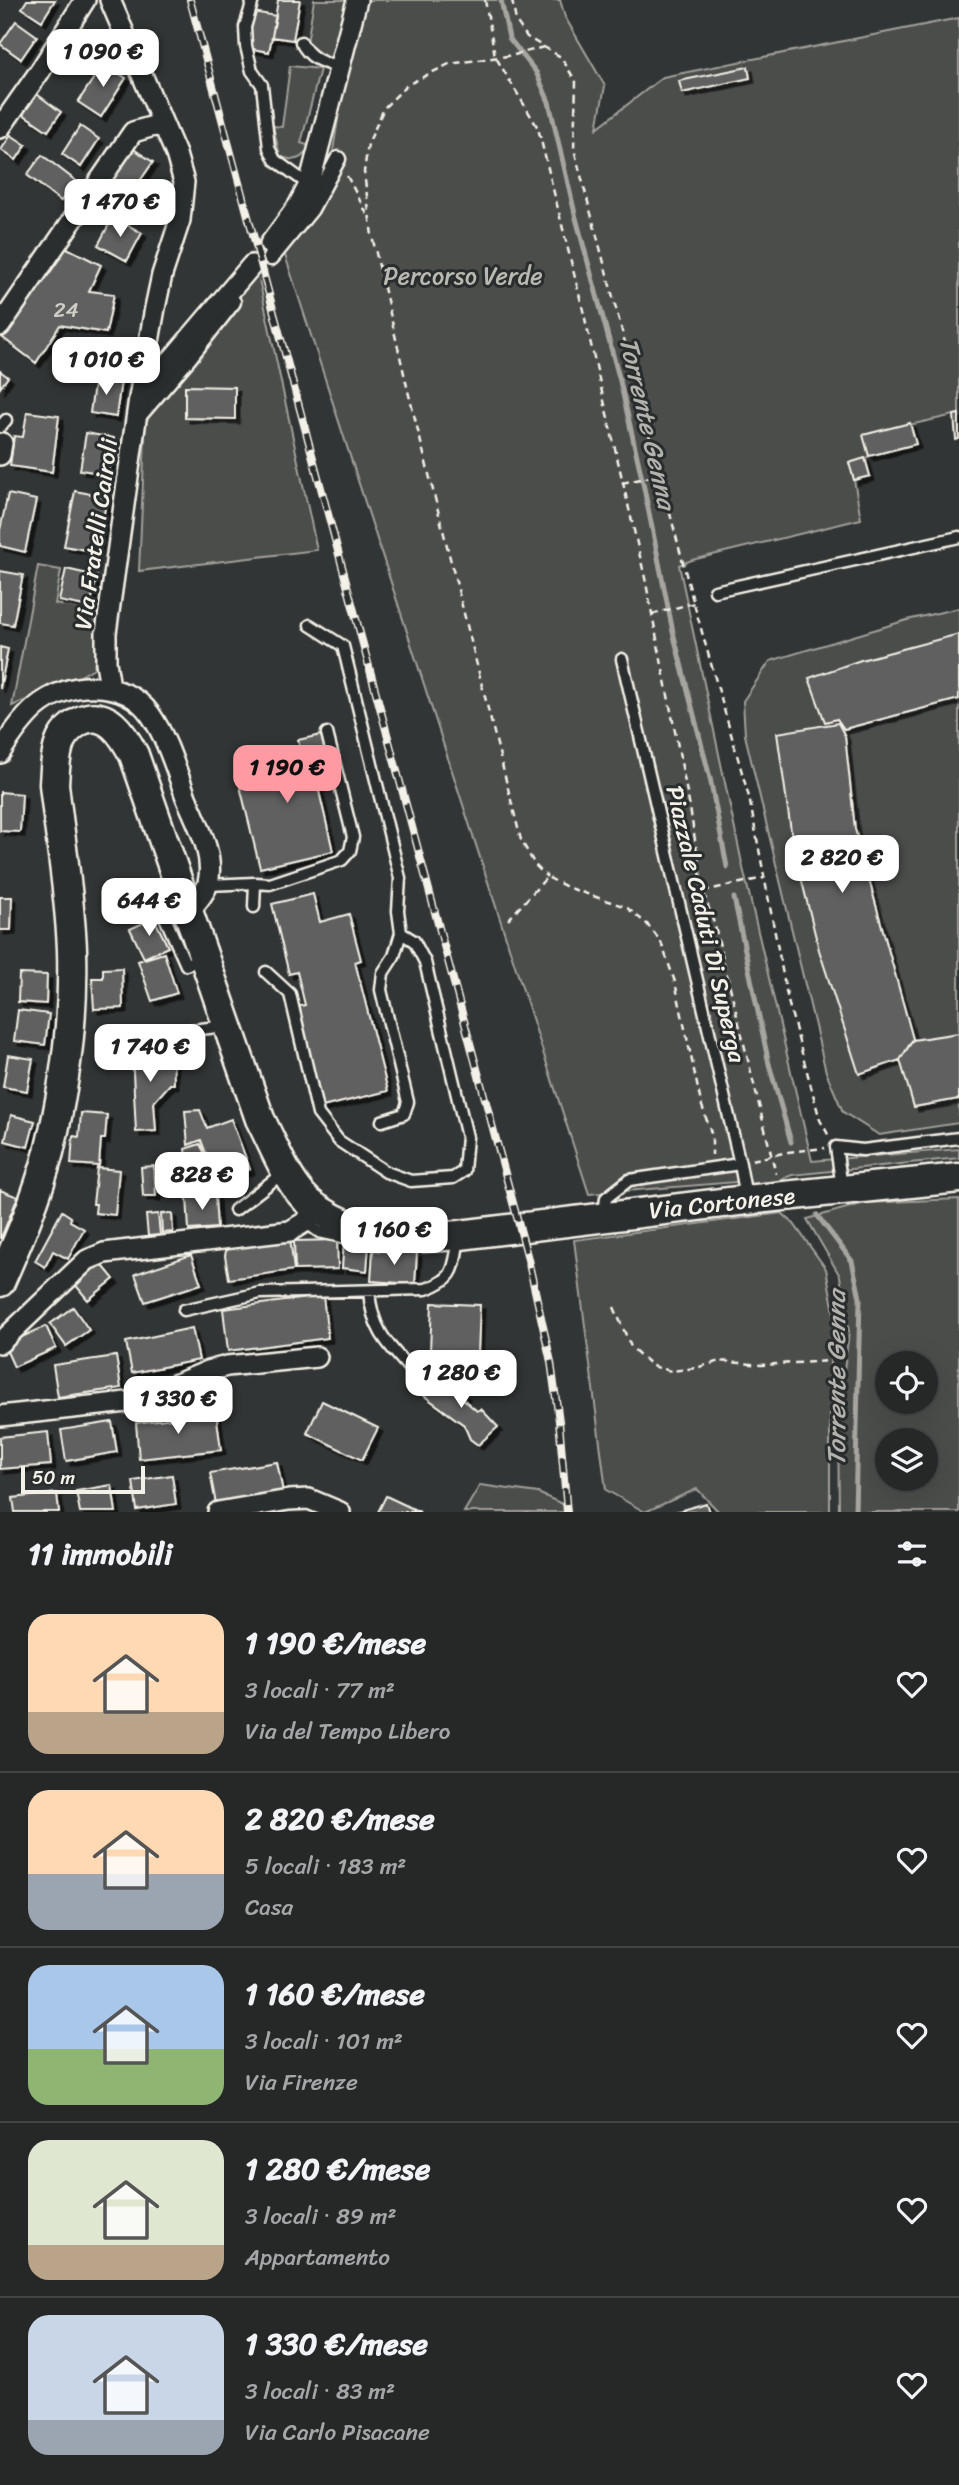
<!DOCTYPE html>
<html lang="it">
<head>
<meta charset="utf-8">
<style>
	body { margin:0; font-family:Sriracha,sans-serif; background:#2e3030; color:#f1f3f6; height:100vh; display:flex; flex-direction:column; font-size:26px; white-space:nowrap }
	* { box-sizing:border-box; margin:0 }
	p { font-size:23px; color:#a4a6a8 }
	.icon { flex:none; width:38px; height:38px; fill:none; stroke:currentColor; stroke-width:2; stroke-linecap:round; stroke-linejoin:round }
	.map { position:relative; height:1512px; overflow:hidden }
	.details { display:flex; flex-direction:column; background:#262828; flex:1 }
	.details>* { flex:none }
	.tools { position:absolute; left:875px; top:1351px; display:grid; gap:14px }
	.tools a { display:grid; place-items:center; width:63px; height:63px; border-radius:50%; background:#262828; box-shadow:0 7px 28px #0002,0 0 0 2px #424445; font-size:35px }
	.scale { position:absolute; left:21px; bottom:18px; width:124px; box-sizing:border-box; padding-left:7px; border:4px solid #f4f1e8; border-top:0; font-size:19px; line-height:24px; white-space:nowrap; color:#f4f1e8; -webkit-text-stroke:5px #2a2d2e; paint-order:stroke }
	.price { position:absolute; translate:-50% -60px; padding:0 16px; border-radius:14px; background:#fff; color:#222; font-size:23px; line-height:46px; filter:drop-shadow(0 2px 4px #0008) }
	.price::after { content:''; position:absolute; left:50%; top:42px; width:21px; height:16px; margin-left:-10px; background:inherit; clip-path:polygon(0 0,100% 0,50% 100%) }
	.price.active { background:#ff9aa2; color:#111 }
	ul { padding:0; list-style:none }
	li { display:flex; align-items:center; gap:21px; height:175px; padding:0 28px }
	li+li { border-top:2px solid #424445 }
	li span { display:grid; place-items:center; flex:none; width:196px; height:140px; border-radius:21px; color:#555 }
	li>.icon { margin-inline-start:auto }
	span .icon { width:84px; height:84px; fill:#fffc; stroke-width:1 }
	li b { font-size:30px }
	h2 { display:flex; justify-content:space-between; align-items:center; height:84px; padding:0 28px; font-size:30px }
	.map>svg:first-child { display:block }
	.green { fill:#4b4d4c; stroke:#a09f9a; stroke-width:2; fill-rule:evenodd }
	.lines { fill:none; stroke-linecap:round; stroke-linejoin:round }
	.stream { stroke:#a6a5a0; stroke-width:5 }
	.building { fill:#5f605f; stroke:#f4f1e8; stroke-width:2; filter:url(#shadow) }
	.pedestrian-tunnel { stroke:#4f5150; stroke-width:14; stroke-dasharray:14 7; stroke-linecap:butt }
	.minor-tunnel { stroke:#4f5150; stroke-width:19; stroke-dasharray:19 10; stroke-linecap:butt }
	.service-casing { stroke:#f4f1e8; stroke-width:15 }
	.pedestrian-casing { stroke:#f4f1e8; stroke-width:19 }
	.minor-casing { stroke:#f4f1e8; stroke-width:24 }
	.secondary-casing { stroke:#f4f1e8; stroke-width:33 }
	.path { stroke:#f4f1e8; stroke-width:2.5; stroke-dasharray:7 5; stroke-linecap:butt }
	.service { stroke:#2a2d2e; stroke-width:10 }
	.pedestrian { stroke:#2a2d2e; stroke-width:14 }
	.minor { stroke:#2a2d2e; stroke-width:19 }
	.secondary { stroke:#2a2d2e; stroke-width:28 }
	.rail-casing { stroke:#f4f1e8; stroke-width:8 }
	.rail { stroke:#2a2d2e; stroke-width:5; stroke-dasharray:16; stroke-linecap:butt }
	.labels { text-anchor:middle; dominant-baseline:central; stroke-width:6; stroke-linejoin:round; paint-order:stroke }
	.number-label { font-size:21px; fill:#cfcdc6 }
	.park-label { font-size:24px; fill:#b9b8b1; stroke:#2a2d2e }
	.street-label { font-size:24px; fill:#f4f1e8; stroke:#2a2d2e }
	.water-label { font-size:26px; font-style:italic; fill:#b3b2ac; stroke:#2a2d2e }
</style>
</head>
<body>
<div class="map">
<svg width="959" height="1512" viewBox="0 0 959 1512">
	<defs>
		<filter id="shadow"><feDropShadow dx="4.5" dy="4.5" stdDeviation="0" flood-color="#0009"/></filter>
	</defs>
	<rect width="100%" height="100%" fill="#323535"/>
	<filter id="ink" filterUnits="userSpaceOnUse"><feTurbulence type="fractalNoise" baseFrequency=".0143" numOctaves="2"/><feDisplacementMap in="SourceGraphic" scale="14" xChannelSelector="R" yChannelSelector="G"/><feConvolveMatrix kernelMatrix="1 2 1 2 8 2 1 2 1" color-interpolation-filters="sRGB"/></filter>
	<g filter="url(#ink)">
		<path class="green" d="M 314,0 L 346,0 L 340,33 L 330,61 L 307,43 Z
			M 357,0 L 560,0 L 565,17 L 605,86 L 597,128 L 663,77 L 959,18 L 959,414 L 864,435 L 869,456 L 865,459 L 870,476 L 854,480 L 861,519 L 692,560 L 679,565 L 743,868 L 812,1161 L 959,1149 L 959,1158 L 792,1175 L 750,1192 L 748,1181 L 589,1194 L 284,252 L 328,182 Z
			M 290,66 L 320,69 L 301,143 L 310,146 C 303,159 295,163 280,156 L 273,126 L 282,127 Z
			M 257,270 L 317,550 L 139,571 L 146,414 Z
			M 38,566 L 61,570 L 55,604 L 100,613 L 94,668 L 74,680 L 12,706 Z
			M 959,608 L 959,1123 L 879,1135 L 843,1112 L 826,1072 L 745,735 L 743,701 L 770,661 L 907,620 Z
			M 959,1199 L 959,1512 L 839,1512 L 838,1416 L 849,1332 L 840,1276 L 807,1219 L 865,1203 ZM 887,1363 L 926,1363 L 926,1402 L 887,1402 ZM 887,1440 L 926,1440 L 926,1479 L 887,1479 Z
			M 782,1213 L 794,1224 L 826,1269 L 834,1312 L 830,1361 L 830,1512 L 719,1512 L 697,1489 L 645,1512 L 606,1490 L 574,1240 Z
			M 480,1485 L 538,1493 L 567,1506 L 566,1512 L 464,1512 Z"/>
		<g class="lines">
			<path class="stream" d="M 501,0 L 509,38 L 536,72 L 549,102 L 576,218 L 620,381 L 643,483 L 673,632 L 710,778 L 727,867
				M 734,898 L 769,1064 L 791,1142
				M 817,1215 L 852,1261 L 860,1298 L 855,1512"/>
		</g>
		<path class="building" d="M 27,0 L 55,0 L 42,21 L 22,8 Z
			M 278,0 L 300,0 L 293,40 L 272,37 Z
			M 253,12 L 276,16 L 269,52 L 247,48 Z
			M 16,21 L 37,36 L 21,59 L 0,44 Z
			M 75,24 L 98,39 L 78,69 L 65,60 L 71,52 L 61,45 Z
			M 107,58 L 117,65 L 114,70 L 126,78 L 101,117 L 78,102 Z
			M 748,67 L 750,78 L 682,93 L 679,81 Z
			M 34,92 L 61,112 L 48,131 L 20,112 Z
			M 80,126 L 99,139 L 81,167 L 62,154 Z
			M 11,135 L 26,145 L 16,160 L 1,150 Z
			M 129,146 L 153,162 L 131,194 L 107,179 Z
			M 42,155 L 76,181 L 61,201 L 27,175 Z
			M 113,217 L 142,233 L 127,261 L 98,245 Z
			M 61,245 L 101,265 L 89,291 L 114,294 L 106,333 L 60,325 L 36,363 L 3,338 L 47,272 Z
			M 0,371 L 8,377 L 0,388 Z
			M 95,378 L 121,381 L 116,417 L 90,413 Z
			M 185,386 L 235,387 L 235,419 L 185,418 Z
			M 27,412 L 59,416 L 52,472 L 10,466 L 14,436 L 23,437 Z
			M 959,414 L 959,439 L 956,440 L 954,415 Z
			M 910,423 L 916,444 L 869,456 L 863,435 Z
			M 86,433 L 114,438 L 108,474 L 80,470 Z
			M 865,458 L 870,476 L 854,480 L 849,463 Z
			M 75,491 L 107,497 L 97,552 L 64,546 Z
			M 8,494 L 36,500 L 25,552 L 0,546 L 0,530 Z
			M 66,569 L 97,576 L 90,607 L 59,601 Z
			M 0,571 L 23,575 L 13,625 L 0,623 Z
			M 959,634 L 959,699 L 844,729 L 837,719 L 825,722 L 809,678 L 861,660 Z
			M 0,647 L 8,649 L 0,689 Z
			M 838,723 L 845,736 L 855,829 L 913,1039 L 900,1060 L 859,1074 L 819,950 L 793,845 L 777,733 Z
			M 321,735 L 330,771 L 315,774 L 333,851 L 260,868 L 235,766 L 264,759 L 265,765 L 302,757 L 298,740 Z
			M 0,792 L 22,794 L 20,832 L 0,831 Z
			M 313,894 L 320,922 L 349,914 L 361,960 L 355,962 L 388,1091 L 322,1107 L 297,1007 L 305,1005 L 297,972 L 289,974 L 272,904 Z
			M 0,897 L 12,897 L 11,930 L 0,930 Z
			M 154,918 L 168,947 L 144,958 L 130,929 Z
			M 164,953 L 177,993 L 152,1001 L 138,961 Z
			M 122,968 L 123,1008 L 94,1009 L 92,978 L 103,978 L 103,969 Z
			M 19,974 L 47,975 L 46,1004 L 18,1002 Z
			M 18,1010 L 49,1014 L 45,1045 L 14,1041 Z
			M 959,1033 L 959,1099 L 914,1107 L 900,1060 L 913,1040 Z
			M 173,1050 L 174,1084 L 170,1084 L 154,1102 L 156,1131 L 136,1132 L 132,1052 Z
			M 8,1055 L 33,1059 L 27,1091 L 3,1087 Z
			M 200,1110 L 207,1128 L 231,1119 L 250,1169 L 217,1182 L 201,1140 L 188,1145 L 185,1111 Z
			M 81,1113 L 107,1115 L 105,1139 L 101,1139 L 99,1166 L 71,1164 L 73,1136 L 79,1137 Z
			M 11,1115 L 35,1121 L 28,1147 L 5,1141 Z
			M 200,1144 L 209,1162 L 188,1171 L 185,1149 Z
			M 168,1164 L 170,1192 L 159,1193 L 157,1165 Z
			M 154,1166 L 156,1196 L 143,1196 L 141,1167 Z
			M 97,1168 L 119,1170 L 115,1215 L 95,1213 L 96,1204 L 93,1204 Z
			M 0,1190 L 18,1197 L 1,1238 L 0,1238 Z
			M 215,1195 L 217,1228 L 189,1230 L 187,1197 Z
			M 62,1211 L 71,1217 L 70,1221 L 84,1229 L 68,1259 L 53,1251 L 45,1267 L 35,1261 Z
			M 172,1213 L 173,1232 L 162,1233 L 161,1214 Z
			M 158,1214 L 160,1235 L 148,1236 L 146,1215 Z
			M 290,1238 L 294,1270 L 229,1279 L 225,1256 L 227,1245 Z
			M 337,1240 L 338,1269 L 295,1270 L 294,1241 Z
			M 344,1242 L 369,1244 L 367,1271 L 342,1268 Z
			M 373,1250 L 417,1253 L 415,1284 L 371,1281 Z
			M 191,1255 L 201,1284 L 145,1302 L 135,1274 Z
			M 99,1261 L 114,1279 L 88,1300 L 73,1282 Z
			M 323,1296 L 328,1338 L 228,1351 L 223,1309 Z
			M 432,1303 L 480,1305 L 478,1353 L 430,1351 Z
			M 73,1307 L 89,1330 L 66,1346 L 50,1324 Z
			M 46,1326 L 56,1348 L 14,1367 L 4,1345 Z
			M 192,1328 L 199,1360 L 132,1373 L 126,1342 Z
			M 116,1356 L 121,1388 L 58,1397 L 53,1365 Z
			M 434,1377 L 465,1395 L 463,1399 L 477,1411 L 481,1409 L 498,1427 L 478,1445 L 470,1439 L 464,1425 L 423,1395 Z
			M 322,1401 L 378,1428 L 362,1460 L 307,1433 Z
			M 216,1412 L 221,1450 L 139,1459 L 136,1423 Z
			M 112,1422 L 117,1452 L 66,1461 L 61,1430 Z
			M 48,1432 L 51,1465 L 0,1469 L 0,1437 Z
			M 277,1462 L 283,1492 L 216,1504 L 210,1473 Z
			M 172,1475 L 176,1504 L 137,1510 L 133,1481 Z
			M 112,1485 L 116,1512 L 80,1512 L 76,1491 Z
			M 57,1493 L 59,1512 L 15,1512 L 13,1498 Z
			M 386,1496 L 420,1512 L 378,1512 Z
			M 706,1503 L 709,1512 L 675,1512 Z"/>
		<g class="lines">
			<path class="pedestrian-tunnel" d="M 254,277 L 271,258"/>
			<path class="minor-tunnel" d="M 252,265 L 270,244"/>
			<g class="service-casing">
				<path id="service" d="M 253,0 L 245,27 L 246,46 L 252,71 L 262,85 L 269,148 L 275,160 L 309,185
					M 301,42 C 309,59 324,63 340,68
					M 0,427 L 6,420
					M 715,591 L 959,537
					M 310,625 L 343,646 L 400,878 L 398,911 L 401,933 L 394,956 L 383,973 L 381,990 L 408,1102 L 404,1114 L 382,1121
					M 622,659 L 740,1164 L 746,1197
					M 255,883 L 270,884 L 342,860 L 350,851 L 353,837 L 327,733
					M 208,885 L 255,883 L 254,907
					M 163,913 L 186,965 L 203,956
					M 266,972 L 290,994 L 318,1114 L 339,1141 L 386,1172 L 411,1181 L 453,1178 L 464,1171 L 467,1137 L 425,962 L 414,941 L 401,933
					M 152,1035 L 225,1026
					M 842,1187 L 836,1147 L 863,1150 L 959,1138
					M 235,1210 L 283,1173
					M 604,1214 L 606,1198 L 629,1180 L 740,1164
					M 305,1222 L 319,1232 L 352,1239
					M 369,1291 C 372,1333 391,1347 417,1377
					M 184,1310 L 260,1293 L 426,1289 C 457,1278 453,1268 459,1239"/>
			</g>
			<g class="pedestrian-casing">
				<path id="pedestrian" d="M 271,258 L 311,209 L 338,159
					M 137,418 L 188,359 L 233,302"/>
			</g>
			<g class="minor-casing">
				<path id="minor" d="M 110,0 L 176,154 L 184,182 L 180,220 L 162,275 L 155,308 L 139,398 L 106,633 L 106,662 L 110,687
					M 0,128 L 40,71 L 85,0
					M 270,244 L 298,206 L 309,185 L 357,0
					M 0,326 L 133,132 L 154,126 L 163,127
					M 140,397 L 252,265
					M 0,455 L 2,443
					M 0,753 C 10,737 21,720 36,707 C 67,680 124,678 150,714 C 167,738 176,770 186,797 C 197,824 215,854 208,883 C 205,894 194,905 187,914
					M 0,1343 L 87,1260 L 104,1253 L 290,1231 L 305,1222 L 317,1209
					M 0,1416 L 136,1401 L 208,1371 L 227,1366 L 317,1357
					M 218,1512 L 289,1500 L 309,1499 L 340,1512"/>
			</g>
			<g class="secondary-casing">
				<path id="secondary" d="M 0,1282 C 19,1239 37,1197 49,1152 C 65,1087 74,1016 72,950 C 70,895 60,839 54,784 C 55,770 55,753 61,740 C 65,732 73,725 80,721 C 107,708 123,734 134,755 L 260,1119 C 273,1144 284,1174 302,1195 C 310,1205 322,1212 333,1218 C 381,1243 408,1238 460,1235 L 746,1200 L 959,1178"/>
			</g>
			<path class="path" d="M 485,0 L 495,56 L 538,128 L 583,310 L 645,578 L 690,808 L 703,891 L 715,926 L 776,1174
				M 512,0 L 516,21 L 527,37 L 561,57 L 576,82 L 574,149 L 692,597 L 749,797 L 788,1001 L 820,1120 L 829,1136
				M 544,47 L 514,55 L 449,64 L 407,85 L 384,108 L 368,144 L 364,172 L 372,236 L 409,395 L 521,840 L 535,865 L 547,877
				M 347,176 L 368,216
				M 622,483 L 660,475
				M 652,614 L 694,603
				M 703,891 L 764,878
				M 508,920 L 547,877 L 569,888 L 626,907 L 647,924 L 661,942 L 675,982 L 701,1103 L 712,1136 L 712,1155
				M 752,1160 L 788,1152 L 825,1148
				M 614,1307 L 631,1347 L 652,1366 L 671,1371 L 696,1368 L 720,1361 L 761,1365 L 830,1361"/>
			<use href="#service" class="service"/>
			<use href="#pedestrian" class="pedestrian"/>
			<use href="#minor" class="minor"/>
			<use href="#secondary" class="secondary"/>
			<g class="rail-casing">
				<path id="rail" d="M 190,0 L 527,1255 L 551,1362 L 559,1421 L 567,1512"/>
			</g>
			<use href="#rail" class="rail"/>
		</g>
	</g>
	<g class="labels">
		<g class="number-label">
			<text x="66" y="310">24</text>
		</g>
		<g class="park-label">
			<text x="463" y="276">Percorso Verde</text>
		</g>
		<g class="street-label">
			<text transform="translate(96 534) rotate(-82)">Via Fratelli Cairoli</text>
			<text transform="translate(706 924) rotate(77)">Piazzale Caduti Di Superga</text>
			<text transform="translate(722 1203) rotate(-6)">Via Cortonese</text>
		</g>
		<g class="water-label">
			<text transform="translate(648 423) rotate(77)">Torrente Genna</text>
			<text transform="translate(836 1378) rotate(-90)">Torrente Genna</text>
		</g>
	</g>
</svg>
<div class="tools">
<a><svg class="icon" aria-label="locate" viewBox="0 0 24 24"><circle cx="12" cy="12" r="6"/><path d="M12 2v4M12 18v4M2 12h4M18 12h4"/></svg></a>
<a><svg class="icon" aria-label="layers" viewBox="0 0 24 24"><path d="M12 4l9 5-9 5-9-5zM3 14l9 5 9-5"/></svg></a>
</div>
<div class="scale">50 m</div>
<b class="price" style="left:103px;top:89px">1 090 €</b>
<b class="price" style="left:120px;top:239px">1 470 €</b>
<b class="price" style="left:106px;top:397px">1 010 €</b>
<b class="price active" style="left:287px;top:805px">1 190 €</b>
<b class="price" style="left:842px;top:895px">2 820 €</b>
<b class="price" style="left:149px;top:938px">644 €</b>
<b class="price" style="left:150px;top:1084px">1 740 €</b>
<b class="price" style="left:202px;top:1212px">828 €</b>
<b class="price" style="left:394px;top:1267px">1 160 €</b>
<b class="price" style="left:461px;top:1410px">1 280 €</b>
<b class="price" style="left:178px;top:1436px">1 330 €</b>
</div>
<section class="details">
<h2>11 immobili<svg class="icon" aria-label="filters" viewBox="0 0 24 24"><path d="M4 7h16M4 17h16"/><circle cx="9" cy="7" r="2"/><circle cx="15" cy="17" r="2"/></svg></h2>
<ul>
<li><span style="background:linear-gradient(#ffd9b3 70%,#b9a48a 0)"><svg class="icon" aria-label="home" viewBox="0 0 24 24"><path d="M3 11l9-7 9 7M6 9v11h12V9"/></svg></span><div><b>1 190 €/mese</b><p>3 locali · 77 m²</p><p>Via del Tempo Libero</p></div><svg class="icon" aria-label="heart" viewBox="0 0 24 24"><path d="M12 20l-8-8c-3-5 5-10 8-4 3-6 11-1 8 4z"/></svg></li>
<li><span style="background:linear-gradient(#ffd9b3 60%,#9aa5b1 0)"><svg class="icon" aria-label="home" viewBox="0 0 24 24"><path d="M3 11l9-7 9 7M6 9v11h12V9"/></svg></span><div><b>2 820 €/mese</b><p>5 locali · 183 m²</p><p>Casa</p></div><svg class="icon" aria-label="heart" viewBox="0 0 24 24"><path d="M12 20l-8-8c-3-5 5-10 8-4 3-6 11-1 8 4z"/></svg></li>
<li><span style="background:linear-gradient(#a9c7e8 60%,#8fb573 0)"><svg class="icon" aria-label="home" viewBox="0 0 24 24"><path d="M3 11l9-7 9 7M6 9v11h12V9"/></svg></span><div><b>1 160 €/mese</b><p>3 locali · 101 m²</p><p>Via Firenze</p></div><svg class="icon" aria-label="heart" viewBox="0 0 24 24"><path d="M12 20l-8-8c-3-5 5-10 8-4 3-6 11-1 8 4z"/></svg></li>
<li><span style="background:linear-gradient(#dfe7d0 75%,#b9a48a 0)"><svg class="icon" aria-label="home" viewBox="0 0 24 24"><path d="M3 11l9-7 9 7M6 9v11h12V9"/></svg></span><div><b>1 280 €/mese</b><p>3 locali · 89 m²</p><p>Appartamento</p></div><svg class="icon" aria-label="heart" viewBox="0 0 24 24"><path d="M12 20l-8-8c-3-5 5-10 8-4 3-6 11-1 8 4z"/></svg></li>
<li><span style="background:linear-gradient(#c9d6e8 75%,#9aa5b1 0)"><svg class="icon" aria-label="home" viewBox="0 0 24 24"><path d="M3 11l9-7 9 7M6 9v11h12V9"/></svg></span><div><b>1 330 €/mese</b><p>3 locali · 83 m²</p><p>Via Carlo Pisacane</p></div><svg class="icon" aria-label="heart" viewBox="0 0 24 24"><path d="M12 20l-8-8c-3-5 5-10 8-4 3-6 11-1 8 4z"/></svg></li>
</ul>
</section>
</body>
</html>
